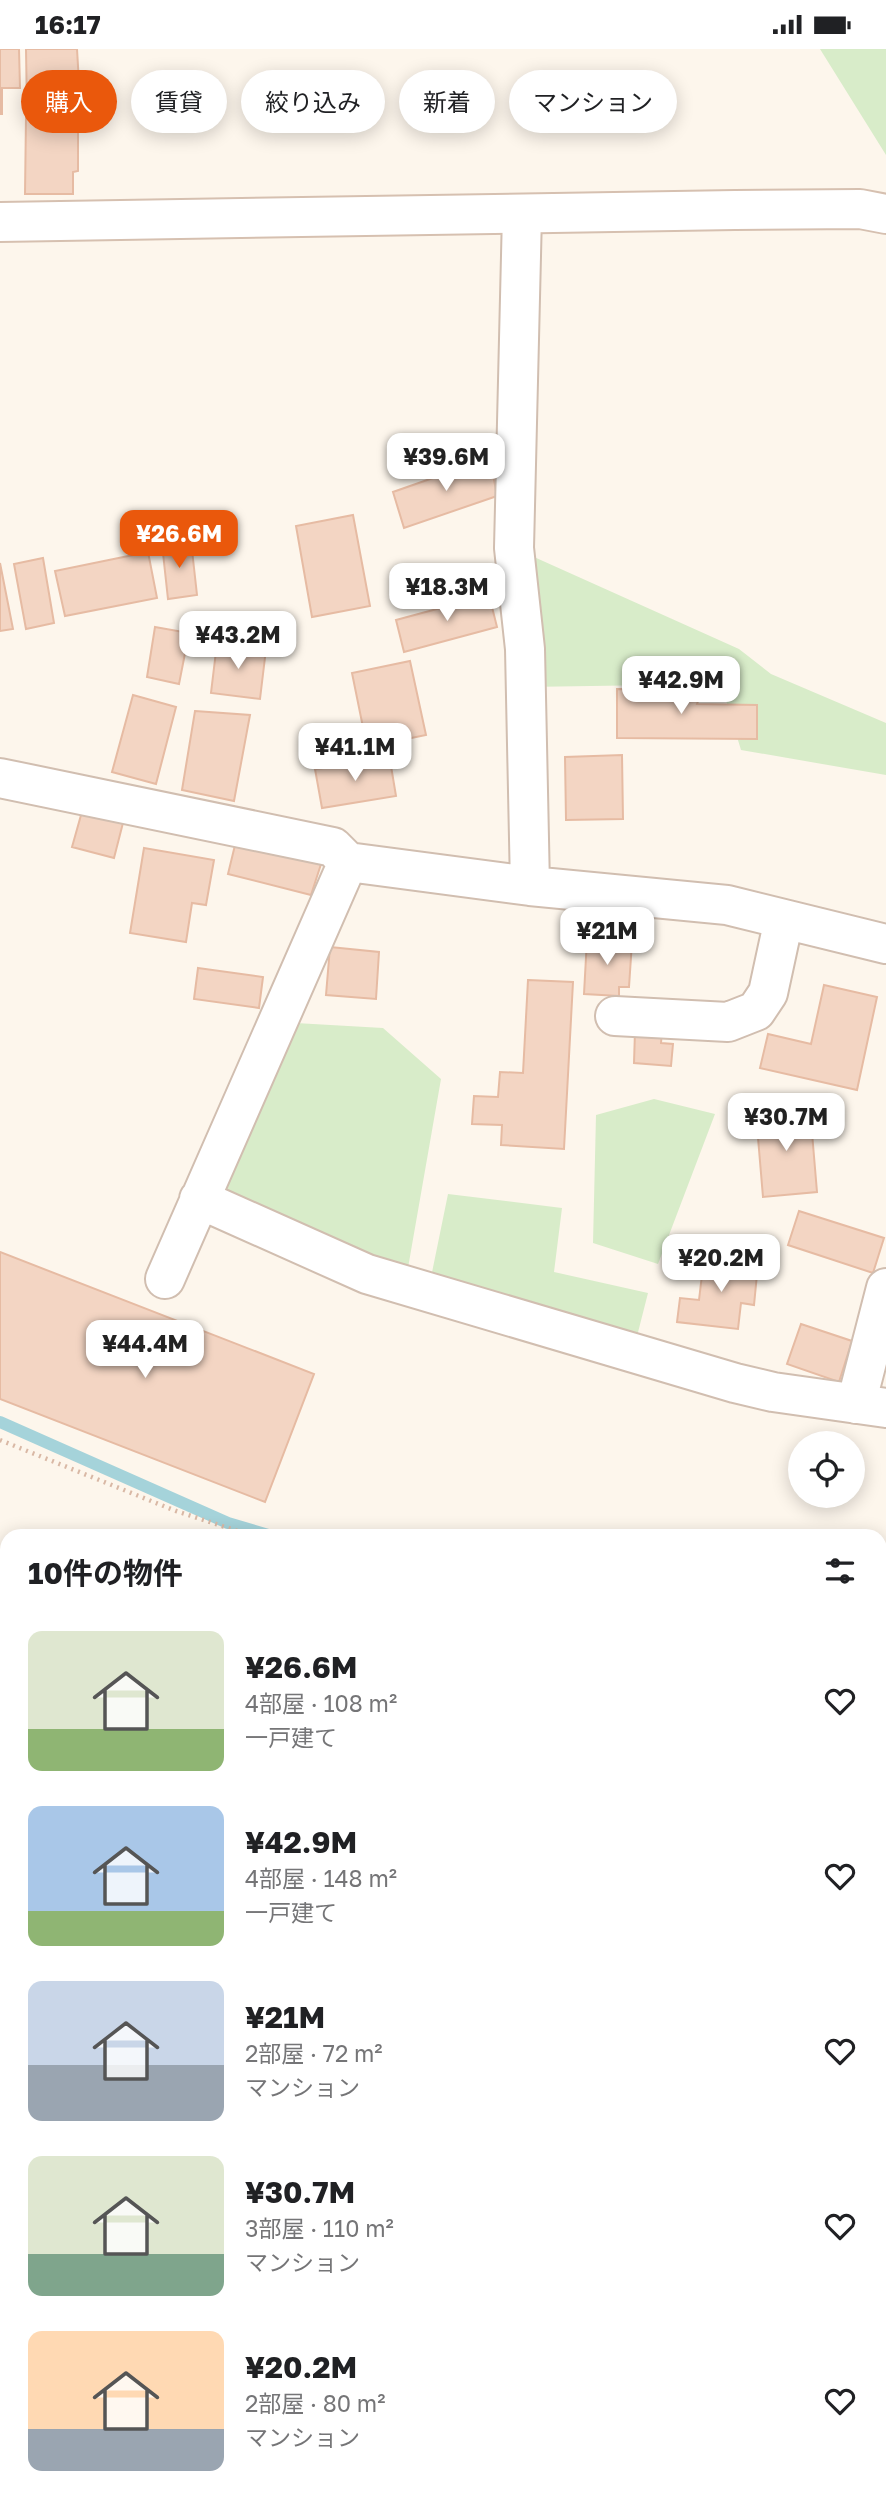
<!DOCTYPE html>
<html lang="ja">
<head>
<meta charset="utf-8">
<style>
	body { margin:0; font-family:"Golos Text","Noto Sans JP",sans-serif; background:#f6f6f6; color:#202124; height:100vh; display:flex; flex-direction:column; font-size:26px; white-space:nowrap }
	* { box-sizing:border-box; margin:0 }
	p { font-size:23px; color:#757577 }
	.icon { flex:none; width:38px; height:38px; fill:none; stroke:currentColor; stroke-width:2; stroke-linecap:round; stroke-linejoin:round }
	.map { position:relative; flex:1; overflow:hidden }
	.drawer { position:absolute; left:0px; top:1480px; width:887px; height:975px; display:flex; flex-direction:column; background:#fff; border-radius:21px 21px 0 0; box-shadow:0 4px 18px #0003 }
	.drawer>* { flex:none }
	.hud { position:absolute; left:21px; top:21px; width:845px; height:63px; display:flex; gap:14px }
	.fabs { position:absolute; left:788px; top:1382px; display:grid; gap:14px }
	.fabs a { display:grid; place-items:center; width:77px; height:77px; border-radius:50%; background:#fff; box-shadow:0 4px 18px #0003; font-size:35px }
	.price { position:absolute; translate:-50% -60px; padding:0 16px; border-radius:14px; background:#fff; color:#222; font-size:23px; line-height:46px; filter:drop-shadow(0 2px 4px #0008) }
	.price::after { content:''; position:absolute; left:50%; top:42px; width:21px; height:16px; margin-left:-10px; background:inherit; clip-path:polygon(0 0,100% 0,50% 100%) }
	.price.current { background:#ea580c; color:#fff }
	ul { padding:0; list-style:none }
	li { display:flex; align-items:center; gap:21px; height:175px; padding:0 28px }
	li span { display:grid; place-items:center; flex:none; width:196px; height:140px; border-radius:14px; color:#555 }
	li>.icon { margin-inline-start:auto }
	span .icon { width:84px; height:84px; fill:#fffc; stroke-width:1 }
	li b { font-size:30px }
	h2 { display:flex; justify-content:space-between; align-items:center; height:84px; padding:0 28px; font-size:30px }
	.chip { padding:0 24px; border-radius:32px; background:#fff; box-shadow:0 4px 18px #0003; font-size:24px; line-height:63px }
	.chip.current { background:#ea580c; color:#fff }
	.status { display:flex; justify-content:space-between; align-items:center; height:49px; padding:0 35px; background:#fff; direction:ltr }
	.status svg { height:19px; fill:currentColor }
	.map>svg:first-child { display:block }
	.green { fill:#d8ecc9 }
	.lines { fill:none; stroke-linecap:round; stroke-linejoin:round }
	.stream { stroke:#a5d3da; stroke-width:12 }
	.building { fill:#f3d5c3; stroke:#e6bba3; stroke-width:2 }
	.street-casing { stroke:#d1beb0; stroke-width:42 }
	.secondary-casing { stroke:#d6c0b0; stroke-width:42 }
	.path { stroke:#d9b8a5; stroke-width:4.5; stroke-dasharray:2 5; stroke-linecap:butt }
	.street { stroke:#fff; stroke-width:38 }
	.secondary { stroke:#fff; stroke-width:38 }
</style>
</head>
<body>
<div class="status"><b>16:17</b><svg viewBox="0 0 49 12"><path d="M0 12V9h3v3zM5 12V6h3v6zM10 12V3h3v9zM15 12V0h3v12zM26 1h20v11H26zM47 4h2v5h-2z"/></svg></div>
<div class="map">
<svg width="886" height="2454" viewBox="0 0 886 2454">
	<rect width="100%" height="100%" fill="#fdf6ec"/>
	<path class="green" d="M 820,0 L 886,0 L 886,106 Z
		M 514,499 L 739,600 L 771,625 L 886,674 L 886,726 L 741,701 L 721,635 L 526,638 Z
		M 278,973 L 383,979 L 441,1030 L 405,1236 L 199,1150 Z
		M 654,1050 L 715,1065 L 658,1215 L 593,1194 L 596,1066 Z
		M 448,1145 L 562,1159 L 554,1223 L 648,1244 L 633,1303 L 428,1243 Z"/>
	<g class="lines">
		<path class="stream" d="M 0,1373 L 228,1474 L 275,1488
			M 880,1565 L 886,1565"/>
	</g>
	<path class="building" d="M 0,0 L 19,0 L 20,39 L 2,39 L 2,65 L 0,65 Z
		M 26,0 L 77,0 L 79,34 L 72,34 L 73,62 L 27,63 Z
		M 26,68 L 78,69 L 78,122 L 73,123 L 73,145 L 25,145 Z
		M 490,409 L 497,447 L 404,479 L 393,443 Z
		M 353,466 L 370,557 L 312,568 L 296,477 Z
		M 191,492 L 197,546 L 168,550 L 162,495 Z
		M 148,503 L 157,549 L 65,567 L 55,522 Z
		M 43,509 L 54,574 L 26,580 L 14,515 Z
		M 0,514 L 13,580 L 0,582 Z
		M 489,546 L 497,578 L 404,603 L 396,571 Z
		M 155,578 L 189,584 L 179,635 L 147,628 Z
		M 217,594 L 266,600 L 260,650 L 211,644 Z
		M 410,612 L 426,686 L 367,698 L 352,624 Z
		M 617,640 L 702,641 L 697,655 L 757,656 L 757,690 L 617,689 Z
		M 133,646 L 176,658 L 156,735 L 112,723 Z
		M 195,662 L 250,666 L 234,752 L 182,741 Z
		M 622,706 L 623,770 L 566,771 L 565,708 Z
		M 390,711 L 396,747 L 322,759 L 315,720 Z
		M 83,759 L 124,770 L 114,809 L 72,798 Z
		M 236,792 L 322,812 L 311,846 L 228,825 Z
		M 144,799 L 214,811 L 206,856 L 192,854 L 186,893 L 130,884 Z
		M 576,861 L 600,863 L 598,886 L 574,884 Z
		M 587,890 L 632,893 L 629,938 L 619,938 L 619,947 L 584,945 Z
		M 330,898 L 379,903 L 376,950 L 326,946 Z
		M 198,919 L 263,928 L 259,959 L 194,950 Z
		M 528,931 L 573,933 L 564,1100 L 501,1096 L 502,1076 L 472,1075 L 474,1047 L 498,1048 L 500,1023 L 523,1024 Z
		M 824,936 L 877,948 L 857,1041 L 760,1019 L 768,985 L 811,995 Z
		M 635,982 L 662,983 L 661,994 L 673,995 L 671,1017 L 634,1014 Z
		M 810,1060 L 817,1143 L 763,1148 L 756,1065 Z
		M 799,1162 L 884,1189 L 873,1224 L 788,1196 Z
		M 0,1203 L 314,1325 L 265,1453 L 0,1350 Z
		M 704,1209 L 758,1215 L 754,1256 L 741,1254 L 738,1280 L 677,1273 L 680,1249 L 699,1251 Z
		M 801,1275 L 852,1292 L 839,1333 L 787,1315 Z
		M 0,2129 L 7,2129 L 7,2172 L 0,2171 Z
		M 880,2209 L 886,2209 L 886,2282 L 880,2282 Z
		M 880,2342 L 886,2343 L 886,2407 L 880,2407 Z
		M 287,2448 L 328,2448 L 328,2454 L 287,2454 Z
		M 348,2448 L 488,2448 L 488,2454 L 347,2454 Z
		M 519,2448 L 640,2448 L 640,2454 L 519,2454 Z"/>
	<g class="lines">
		<g class="street-casing">
			<path id="street" d="M 522,165 L 514,499 L 525,600 L 530,837 L 727,856 L 886,895
				M 0,729 L 333,798 L 348,813 L 530,837
				M 615,967 L 728,973 L 756,962 L 768,944 L 784,870
				M 199,1150 L 367,1225 L 735,1334 L 773,1343 L 886,1359
				M 165,1230 L 348,813
				M 856,1355 L 886,1239
				M 0,2108 L 7,2109
				M 880,2123 L 886,2123"/>
		</g>
		<g class="secondary-casing">
			<path id="secondary" d="M 0,173 L 735,161 L 860,160 L 886,165
				M 0,2309 L 7,2314
				M 197,2448 L 205,2454"/>
		</g>
		<path class="path" d="M 0,1391 L 176,1462 L 256,1488
			M 880,1575 L 886,1574"/>
		<use href="#street" class="street"/>
		<use href="#secondary" class="secondary"/>
	</g>
</svg>
<div class="fabs">
<a><svg class="icon" aria-label="locate" viewBox="0 0 24 24"><circle cx="12" cy="12" r="6"/><path d="M12 2v4M12 18v4M2 12h4M18 12h4"/></svg></a>
</div>
<b class="price" style="left:446px;top:444px">¥39.6M</b>
<b class="price current" style="left:179px;top:521px">¥26.6M</b>
<b class="price" style="left:447px;top:574px">¥18.3M</b>
<b class="price" style="left:238px;top:622px">¥43.2M</b>
<b class="price" style="left:681px;top:667px">¥42.9M</b>
<b class="price" style="left:355px;top:734px">¥41.1M</b>
<b class="price" style="left:607px;top:918px">¥21M</b>
<b class="price" style="left:786px;top:1104px">¥30.7M</b>
<b class="price" style="left:721px;top:1245px">¥20.2M</b>
<b class="price" style="left:145px;top:1331px">¥44.4M</b>
<div class="hud">
<a class="chip current">購入</a>
<a class="chip">賃貸</a>
<a class="chip">絞り込み</a>
<a class="chip">新着</a>
<a class="chip">マンション</a>
</div>
<section class="drawer">
<h2>10件の物件<svg class="icon" aria-label="filters" viewBox="0 0 24 24"><path d="M4 7h16M4 17h16"/><circle cx="9" cy="7" r="2"/><circle cx="15" cy="17" r="2"/></svg></h2>
<ul>
<li><span style="background:linear-gradient(#dfe7d0 70%,#8fb573 0)"><svg class="icon" aria-label="home" viewBox="0 0 24 24"><path d="M3 11l9-7 9 7M6 9v11h12V9"/></svg></span><div><b>¥26.6M</b><p>4部屋 · 108 m²</p><p>一戸建て</p></div><svg class="icon" aria-label="heart" viewBox="0 0 24 24"><path d="M12 20l-8-8c-3-5 5-10 8-4 3-6 11-1 8 4z"/></svg></li>
<li><span style="background:linear-gradient(#a9c7e8 75%,#8fb573 0)"><svg class="icon" aria-label="home" viewBox="0 0 24 24"><path d="M3 11l9-7 9 7M6 9v11h12V9"/></svg></span><div><b>¥42.9M</b><p>4部屋 · 148 m²</p><p>一戸建て</p></div><svg class="icon" aria-label="heart" viewBox="0 0 24 24"><path d="M12 20l-8-8c-3-5 5-10 8-4 3-6 11-1 8 4z"/></svg></li>
<li><span style="background:linear-gradient(#c9d6e8 60%,#9aa5b1 0)"><svg class="icon" aria-label="home" viewBox="0 0 24 24"><path d="M3 11l9-7 9 7M6 9v11h12V9"/></svg></span><div><b>¥21M</b><p>2部屋 · 72 m²</p><p>マンション</p></div><svg class="icon" aria-label="heart" viewBox="0 0 24 24"><path d="M12 20l-8-8c-3-5 5-10 8-4 3-6 11-1 8 4z"/></svg></li>
<li><span style="background:linear-gradient(#dfe7d0 70%,#7fa58c 0)"><svg class="icon" aria-label="home" viewBox="0 0 24 24"><path d="M3 11l9-7 9 7M6 9v11h12V9"/></svg></span><div><b>¥30.7M</b><p>3部屋 · 110 m²</p><p>マンション</p></div><svg class="icon" aria-label="heart" viewBox="0 0 24 24"><path d="M12 20l-8-8c-3-5 5-10 8-4 3-6 11-1 8 4z"/></svg></li>
<li><span style="background:linear-gradient(#ffd9b3 70%,#9aa5b1 0)"><svg class="icon" aria-label="home" viewBox="0 0 24 24"><path d="M3 11l9-7 9 7M6 9v11h12V9"/></svg></span><div><b>¥20.2M</b><p>2部屋 · 80 m²</p><p>マンション</p></div><svg class="icon" aria-label="heart" viewBox="0 0 24 24"><path d="M12 20l-8-8c-3-5 5-10 8-4 3-6 11-1 8 4z"/></svg></li>
</ul>
</section>
</div>
</body>
</html>
